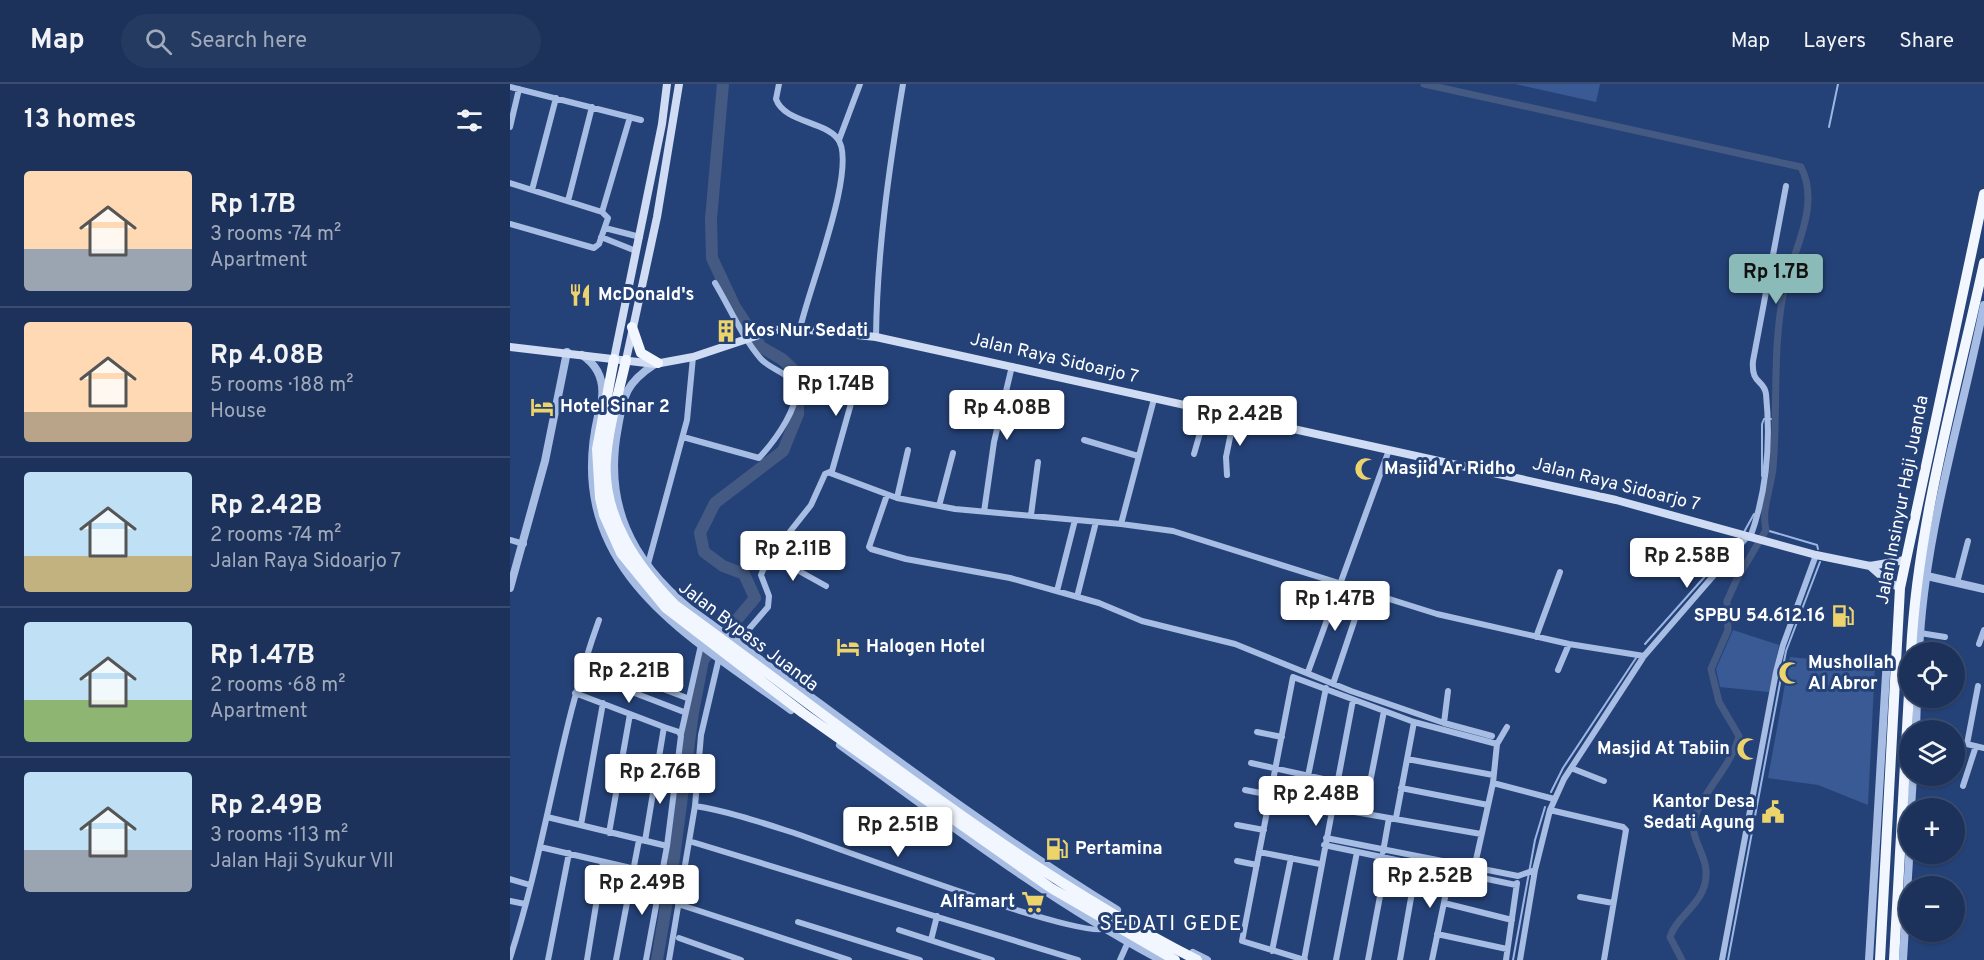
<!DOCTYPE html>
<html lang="en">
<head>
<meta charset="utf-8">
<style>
	body { margin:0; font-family:Overpass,sans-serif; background:#253a60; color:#f1f3f6; height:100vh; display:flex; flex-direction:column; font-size:22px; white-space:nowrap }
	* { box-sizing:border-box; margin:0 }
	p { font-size:20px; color:#a0aabb }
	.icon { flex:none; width:33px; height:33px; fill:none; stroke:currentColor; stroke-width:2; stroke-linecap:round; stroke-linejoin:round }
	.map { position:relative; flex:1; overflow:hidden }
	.details { display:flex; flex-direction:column; background:#1c325a; width:510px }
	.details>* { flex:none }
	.controls { position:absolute; left:1389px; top:558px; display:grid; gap:12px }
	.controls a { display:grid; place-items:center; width:66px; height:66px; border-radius:50%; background:#1c325a; box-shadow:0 2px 4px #0004,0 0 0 2px #3a4d70; font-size:30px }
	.price { position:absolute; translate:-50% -51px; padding:0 14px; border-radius:6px; background:#fff; color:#222; font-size:20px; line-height:39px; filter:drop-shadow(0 2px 3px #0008) }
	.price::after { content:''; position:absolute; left:50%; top:36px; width:18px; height:14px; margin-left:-9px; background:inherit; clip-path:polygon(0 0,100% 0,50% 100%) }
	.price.current { background:#8bbbb9; color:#111 }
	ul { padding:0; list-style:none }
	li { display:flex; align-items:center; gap:18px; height:150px; padding:0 24px }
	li+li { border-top:2px solid #3a4d70 }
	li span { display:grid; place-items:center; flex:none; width:168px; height:120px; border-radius:6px; color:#555 }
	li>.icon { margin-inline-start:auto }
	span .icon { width:72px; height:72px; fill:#fffc; stroke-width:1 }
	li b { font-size:26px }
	h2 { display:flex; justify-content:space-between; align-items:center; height:72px; padding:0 24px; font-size:26px }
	header { display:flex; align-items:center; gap:36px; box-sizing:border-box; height:84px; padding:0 30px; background:#1c325a; border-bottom:2px solid #3a4d70 }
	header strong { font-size:28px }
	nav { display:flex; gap:33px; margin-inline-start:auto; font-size:21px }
	.search { width:420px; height:54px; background:#253a60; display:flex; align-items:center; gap:15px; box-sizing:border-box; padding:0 21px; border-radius:33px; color:#a0aabb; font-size:22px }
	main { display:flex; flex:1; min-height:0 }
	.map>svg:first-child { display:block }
	.green { fill:#395a95 }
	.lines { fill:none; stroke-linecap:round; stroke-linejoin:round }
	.stream { stroke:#9cb6e4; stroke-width:2 }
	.canal { stroke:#455a82; stroke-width:7 }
	.river { stroke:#455a82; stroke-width:12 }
	.minor { stroke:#a7bde3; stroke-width:6 }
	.tertiary { stroke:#a7bde3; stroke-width:8 }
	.secondary { stroke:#d0dcf3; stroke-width:8 }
	.trunk { stroke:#f2f6fe; stroke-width:10 }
	.labels { text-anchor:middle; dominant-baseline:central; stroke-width:6; stroke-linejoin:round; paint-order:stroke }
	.poi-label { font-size:18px; font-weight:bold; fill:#fff; stroke:#254278; text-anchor:start }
	.street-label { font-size:18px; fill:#fff; stroke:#254278 }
	.quarter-label { font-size:21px; letter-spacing:1.5px; fill:#fff; stroke:#254278 }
</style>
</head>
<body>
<header>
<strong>Map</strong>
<div class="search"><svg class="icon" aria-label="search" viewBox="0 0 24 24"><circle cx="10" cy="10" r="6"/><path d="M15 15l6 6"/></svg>Search here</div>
<nav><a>Map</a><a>Layers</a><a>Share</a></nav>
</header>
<main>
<section class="details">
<h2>13 homes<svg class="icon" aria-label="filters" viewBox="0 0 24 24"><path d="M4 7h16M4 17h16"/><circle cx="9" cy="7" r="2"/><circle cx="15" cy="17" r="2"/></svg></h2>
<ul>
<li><span style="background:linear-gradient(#ffd9b3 65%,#9aa5b1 0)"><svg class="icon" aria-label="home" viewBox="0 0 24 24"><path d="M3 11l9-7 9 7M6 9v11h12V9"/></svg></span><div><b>Rp 1.7B</b><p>3 rooms · 74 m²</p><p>Apartment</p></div></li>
<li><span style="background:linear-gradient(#ffd9b3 75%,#b9a48a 0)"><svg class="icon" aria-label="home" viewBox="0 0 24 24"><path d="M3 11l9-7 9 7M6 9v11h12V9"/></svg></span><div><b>Rp 4.08B</b><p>5 rooms · 188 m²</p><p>House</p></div></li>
<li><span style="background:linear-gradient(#bfe0f5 70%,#c2b280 0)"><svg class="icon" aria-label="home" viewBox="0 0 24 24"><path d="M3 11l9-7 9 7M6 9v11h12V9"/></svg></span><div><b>Rp 2.42B</b><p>2 rooms · 74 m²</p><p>Jalan Raya Sidoarjo 7</p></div></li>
<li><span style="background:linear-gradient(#bfe0f5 65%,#8fb573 0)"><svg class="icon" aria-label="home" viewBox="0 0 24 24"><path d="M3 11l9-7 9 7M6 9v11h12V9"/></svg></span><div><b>Rp 1.47B</b><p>2 rooms · 68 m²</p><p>Apartment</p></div></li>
<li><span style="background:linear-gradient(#bfe0f5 65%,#9aa5b1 0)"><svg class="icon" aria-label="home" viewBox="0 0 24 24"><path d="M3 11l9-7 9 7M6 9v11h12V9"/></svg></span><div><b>Rp 2.49B</b><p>3 rooms · 113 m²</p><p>Jalan Haji Syukur VII</p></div></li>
</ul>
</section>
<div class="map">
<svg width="1474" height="876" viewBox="0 0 1474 876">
	<rect width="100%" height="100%" fill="#254278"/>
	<path class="green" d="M 1005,0 L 1090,0 L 1086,18 Z
		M 1223,546 L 1269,561 L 1259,608 L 1210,603 L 1206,585 Z
		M 1280,573 L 1365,581 L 1358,721 L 1308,701 L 1258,694 Z"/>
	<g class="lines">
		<path class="stream" d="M 1319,43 L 1328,0
			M 1252,392 L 1252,340 L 1254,335 L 1266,335
			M 1256,446 L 1307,461 L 1308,465
			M 1234,448 L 1244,430
			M 1135,560 L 1230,453
			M 1041,708 L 1053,684 L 1126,574
			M 1003,876 L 1025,756 L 1035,723
			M 1218,876 L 1276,567 L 1310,478"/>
		<path class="canal" d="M 914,0 L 1259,76 L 1291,83 C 1311,122 1283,166 1274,206 C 1262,264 1268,325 1263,384 C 1261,405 1251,425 1256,446 L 1227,495 L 1217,517 L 1218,546 L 1201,585 L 1209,618 L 1229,652 C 1221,683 1195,704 1185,733 C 1176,758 1207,775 1192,808 C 1184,825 1165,836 1160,853 L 1172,876"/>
		<path class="river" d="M 147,876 L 163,781 L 183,628 L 193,576 L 245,514 L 234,490 L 213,482 L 194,468 L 190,449 L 205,419 L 273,367 L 288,330 L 288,290 L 272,275 L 251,263 L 225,223 L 202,174 L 201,135 L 213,0"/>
		<path class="minor" d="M 269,0 L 266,15 C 274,38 313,37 327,54 C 350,79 297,209 290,245
			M 0,3 L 131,36
			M 0,43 L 9,5
			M 329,56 L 350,0
			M 0,99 L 92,128 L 98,134 L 89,160 L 84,164 L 0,140
			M 22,106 L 46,14
			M 58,117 L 82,23
			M 92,128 L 120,33
			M 95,144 L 130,153
			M 91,153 L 126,167
			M 366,253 C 367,168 379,84 393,0
			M 173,353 L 249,374 C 262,360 297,316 282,297 C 274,287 260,285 251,275 C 232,253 220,224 205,199
			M 574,356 L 628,372
			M 684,370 L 696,328
			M 320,389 L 387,414 L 445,425 L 611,440 L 663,447 L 927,530 L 1059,560 L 1134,572
			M 717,391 L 716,373 L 724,334
			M 377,411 L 359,463 L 361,465 L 396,475 L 500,494 L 589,519 L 632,537 L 725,560 L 841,607 L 934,639 L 938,607
			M 387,414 L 398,366
			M 429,422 L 443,369
			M 474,428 L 484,358 L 502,282
			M 521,431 L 528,378
			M 611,440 L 644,315
			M 1240,454 C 1257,407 1261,360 1256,310 C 1254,295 1241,301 1243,277 L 1276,102
			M 0,456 L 14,460
			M 262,472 L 316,502
			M 138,480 L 177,336 L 183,273
			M 1447,499 L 1458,457
			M 547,507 L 565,436
			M 567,513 L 586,438
			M 1410,549 L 1435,553
			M 1026,553 L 1050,488
			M 227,559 L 258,523 L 259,512 L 251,491 L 253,486 L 271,459 L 301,421 L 315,390 L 322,387 L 342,316 L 354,312
			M 1469,560 L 1474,546
			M 74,575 L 177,614
			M 1048,586 L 1059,560
			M 70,588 L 174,628
			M 798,588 L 879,366
			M 823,600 L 854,508
			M 65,609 L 154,643 L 135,757
			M 934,639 L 982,652
			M 747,648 L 772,653
			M 171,650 L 191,561
			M 1444,657 L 1474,664
			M 1457,660 L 1468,602
			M 897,675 L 983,691
			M 741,679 L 827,698
			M 1061,684 L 1094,697
			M 798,692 L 816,604
			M 983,699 L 1044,715
			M 1453,702 L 1466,662
			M 891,704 L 978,721
			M 735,706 L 761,711
			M 760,717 L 821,729
			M 185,722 C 217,727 250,738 281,748 C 321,761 575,858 596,844
			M 822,724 L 971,750
			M 1040,726 L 1113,743 L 1116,746 L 1094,876
			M 854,729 L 874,627
			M 37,733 L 157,762
			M 886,734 L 904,638
			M 71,741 L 93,619
			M 727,741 L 754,746
			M 99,749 L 120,630
			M 816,754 L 1008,792 L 1025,786
			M 179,757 L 568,876
			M 814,761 L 1006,801
			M 30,763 L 151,791
			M 749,768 L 810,780
			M 873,768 L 879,734
			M 727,777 L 747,781
			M 964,785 L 983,699 L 987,660 L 997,643
			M 0,795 L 20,801
			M 1070,813 L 1103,819
			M 0,817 L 15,820
			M 934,819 L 1002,836
			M 168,820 L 339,876
			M 288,838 L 410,876
			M 389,846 L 482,876
			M 927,850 L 997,865
			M 169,854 L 231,876
			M 421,856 L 427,832
			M 762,867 L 781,774
			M 0,874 C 36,763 49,646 89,536
			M 38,876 L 59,769
			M 77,876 L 93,778
			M 106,876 L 129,756
			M 136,876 L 157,762 L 171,652 L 169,648 L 154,643
			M 159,876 L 185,722 L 191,651 L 209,574
			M 610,876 L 618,858
			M 794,876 L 843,616
			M 795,876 L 732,857 L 783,593 L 904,638 L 987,660
			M 826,876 L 847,768
			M 858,876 L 877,775
			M 890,876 L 907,780
			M 922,876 L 941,785
			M 996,876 L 1007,799
			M 1010,876 L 1025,786 L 1040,726 L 1054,695 L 1134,572 L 1237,453
			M 1212,876 L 1266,588 L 1273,561 L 1306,471"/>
		<path class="tertiary" d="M 72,271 C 87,281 94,296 92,314
			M 145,280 C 116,299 114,310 108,343 C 93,420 121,476 180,525 C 322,626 459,735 607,826
			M 88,332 C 53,484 176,550 281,626
			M 1417,492 L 1474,505
			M 0,504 L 35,377 L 57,268
			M 1409,568 C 1414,451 1451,336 1474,221
			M 1406,646 L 1407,614
			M 330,661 C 434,736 537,816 651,876
			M 1401,724 L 1403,692
			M 683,869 L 697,876
			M 1359,876 L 1377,574
			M 1393,876 L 1400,759"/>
		<path class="secondary" d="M 0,263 L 145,280 L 183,273 L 264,246 L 290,245 L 366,253 L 1106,416 L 1306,471 L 1360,482 L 1395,476
			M 104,275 L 152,40 L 157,0
			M 116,276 L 147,133 L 169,0
			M 1360,482 L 1377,497 L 1390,504"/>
		<path class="trunk" d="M 122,243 L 131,269 L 148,279
			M 104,275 L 87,365 L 90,414 L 94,431 L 111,469 L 156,524 L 293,629 L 541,804 L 665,876
			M 116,276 C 109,308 98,343 96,376 C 92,433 127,482 165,521 C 335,644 499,780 687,876
			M 1401,568 C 1408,436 1446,308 1474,179
			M 1370,876 L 1390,504 L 1474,110
			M 1384,876 L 1400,591"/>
	</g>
	<defs>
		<g id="restaurant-bare" transform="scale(1.8)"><path d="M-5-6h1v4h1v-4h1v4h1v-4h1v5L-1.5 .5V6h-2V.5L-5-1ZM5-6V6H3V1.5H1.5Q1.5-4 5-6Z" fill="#ecd36c" stroke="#254278" stroke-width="2.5" paint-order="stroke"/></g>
		<g id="building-bare" transform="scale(1.8)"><path d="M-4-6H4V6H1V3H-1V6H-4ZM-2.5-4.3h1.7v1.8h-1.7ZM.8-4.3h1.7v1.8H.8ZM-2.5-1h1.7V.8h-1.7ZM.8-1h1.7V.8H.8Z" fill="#ecd36c" stroke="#254278" stroke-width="2.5" paint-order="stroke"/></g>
		<g id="hotel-bare" transform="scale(1.8)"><path d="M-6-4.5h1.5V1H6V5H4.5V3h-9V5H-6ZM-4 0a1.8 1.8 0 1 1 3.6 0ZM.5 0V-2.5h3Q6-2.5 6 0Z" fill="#ecd36c" stroke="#254278" stroke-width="2.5" paint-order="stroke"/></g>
		<g id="mosque-bare" transform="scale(1.8)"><path d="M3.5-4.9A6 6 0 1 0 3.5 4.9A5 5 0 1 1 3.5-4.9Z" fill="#ecd36c" stroke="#254278" stroke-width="2.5" paint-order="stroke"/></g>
		<g id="fuel-bare" transform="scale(1.8)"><path d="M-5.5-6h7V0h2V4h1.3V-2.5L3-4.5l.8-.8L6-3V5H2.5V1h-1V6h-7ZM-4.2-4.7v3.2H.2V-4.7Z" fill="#ecd36c" stroke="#254278" stroke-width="2.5" paint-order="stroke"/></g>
		<g id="civic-bare" transform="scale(1.8)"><path d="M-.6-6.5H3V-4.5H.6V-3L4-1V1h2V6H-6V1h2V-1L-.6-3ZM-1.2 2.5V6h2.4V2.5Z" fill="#ecd36c" stroke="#254278" stroke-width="2.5" paint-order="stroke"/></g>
		<g id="supermarket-bare" transform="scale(1.8)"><path d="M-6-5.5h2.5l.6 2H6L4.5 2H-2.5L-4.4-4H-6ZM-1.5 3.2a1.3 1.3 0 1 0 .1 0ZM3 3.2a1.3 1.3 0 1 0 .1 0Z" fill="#ecd36c" stroke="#254278" stroke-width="2.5" paint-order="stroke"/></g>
	</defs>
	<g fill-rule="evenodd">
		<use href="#restaurant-bare" x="70" y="211"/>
		<use href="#building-bare" x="216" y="247"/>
		<use href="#hotel-bare" x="32" y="323"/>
		<use href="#mosque-bare" x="856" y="385"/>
		<use href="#fuel-bare" x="1333" y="532"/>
		<use href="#hotel-bare" x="338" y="563"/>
		<use href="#mosque-bare" x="1280" y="589"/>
		<use href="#mosque-bare" x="1238" y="665"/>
		<use href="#civic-bare" x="1263" y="728"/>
		<use href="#fuel-bare" x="547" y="765"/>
		<use href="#supermarket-bare" x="523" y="818"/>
	</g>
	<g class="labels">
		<g class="poi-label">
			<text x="88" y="211">McDonald's</text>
			<text x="234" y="247">Kos Nur Sedati</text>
			<text x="50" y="323">Hotel Sinar 2</text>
			<text x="874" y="385">Masjid Ar Ridho</text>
			<text x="1315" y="532" text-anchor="end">SPBU 54.612.16</text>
			<text x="356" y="563">Halogen Hotel</text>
			<text x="1298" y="579">Mushollah<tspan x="1298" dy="21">Al Abror</tspan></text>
			<text x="1220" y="665" text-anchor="end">Masjid At Tabiin</text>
			<text x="1245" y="718" text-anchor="end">Kantor Desa<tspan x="1245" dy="21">Sedati Agung</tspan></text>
			<text x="565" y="765">Pertamina</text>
			<text x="505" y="818" text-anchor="end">Alfamart</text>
		</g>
		<g class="street-label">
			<text transform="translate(544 275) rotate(13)">Jalan Raya Sidoarjo 7</text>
			<text transform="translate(1106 401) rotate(14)">Jalan Raya Sidoarjo 7</text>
			<text transform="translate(1393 416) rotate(-79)">Jalan Insinyur Haji Juanda</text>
			<text transform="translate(238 553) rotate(37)">Jalan Bypass Juanda</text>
		</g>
		<g class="quarter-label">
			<text x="661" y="840">SEDATI GEDE</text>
		</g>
	</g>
</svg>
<div class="controls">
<a><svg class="icon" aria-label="locate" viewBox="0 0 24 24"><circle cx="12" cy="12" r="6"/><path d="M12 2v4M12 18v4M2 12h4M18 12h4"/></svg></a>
<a><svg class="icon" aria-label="layers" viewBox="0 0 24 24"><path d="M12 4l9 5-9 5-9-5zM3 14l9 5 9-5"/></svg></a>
<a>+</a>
<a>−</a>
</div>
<b class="price current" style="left:1266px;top:221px">Rp 1.7B</b>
<b class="price" style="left:326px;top:333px">Rp 1.74B</b>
<b class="price" style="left:497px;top:357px">Rp 4.08B</b>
<b class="price" style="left:730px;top:363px">Rp 2.42B</b>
<b class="price" style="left:283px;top:498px">Rp 2.11B</b>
<b class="price" style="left:1177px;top:505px">Rp 2.58B</b>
<b class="price" style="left:825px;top:548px">Rp 1.47B</b>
<b class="price" style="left:119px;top:620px">Rp 2.21B</b>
<b class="price" style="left:150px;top:721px">Rp 2.76B</b>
<b class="price" style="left:806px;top:743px">Rp 2.48B</b>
<b class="price" style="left:388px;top:774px">Rp 2.51B</b>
<b class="price" style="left:920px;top:825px">Rp 2.52B</b>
<b class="price" style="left:132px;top:832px">Rp 2.49B</b>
</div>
</main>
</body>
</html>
